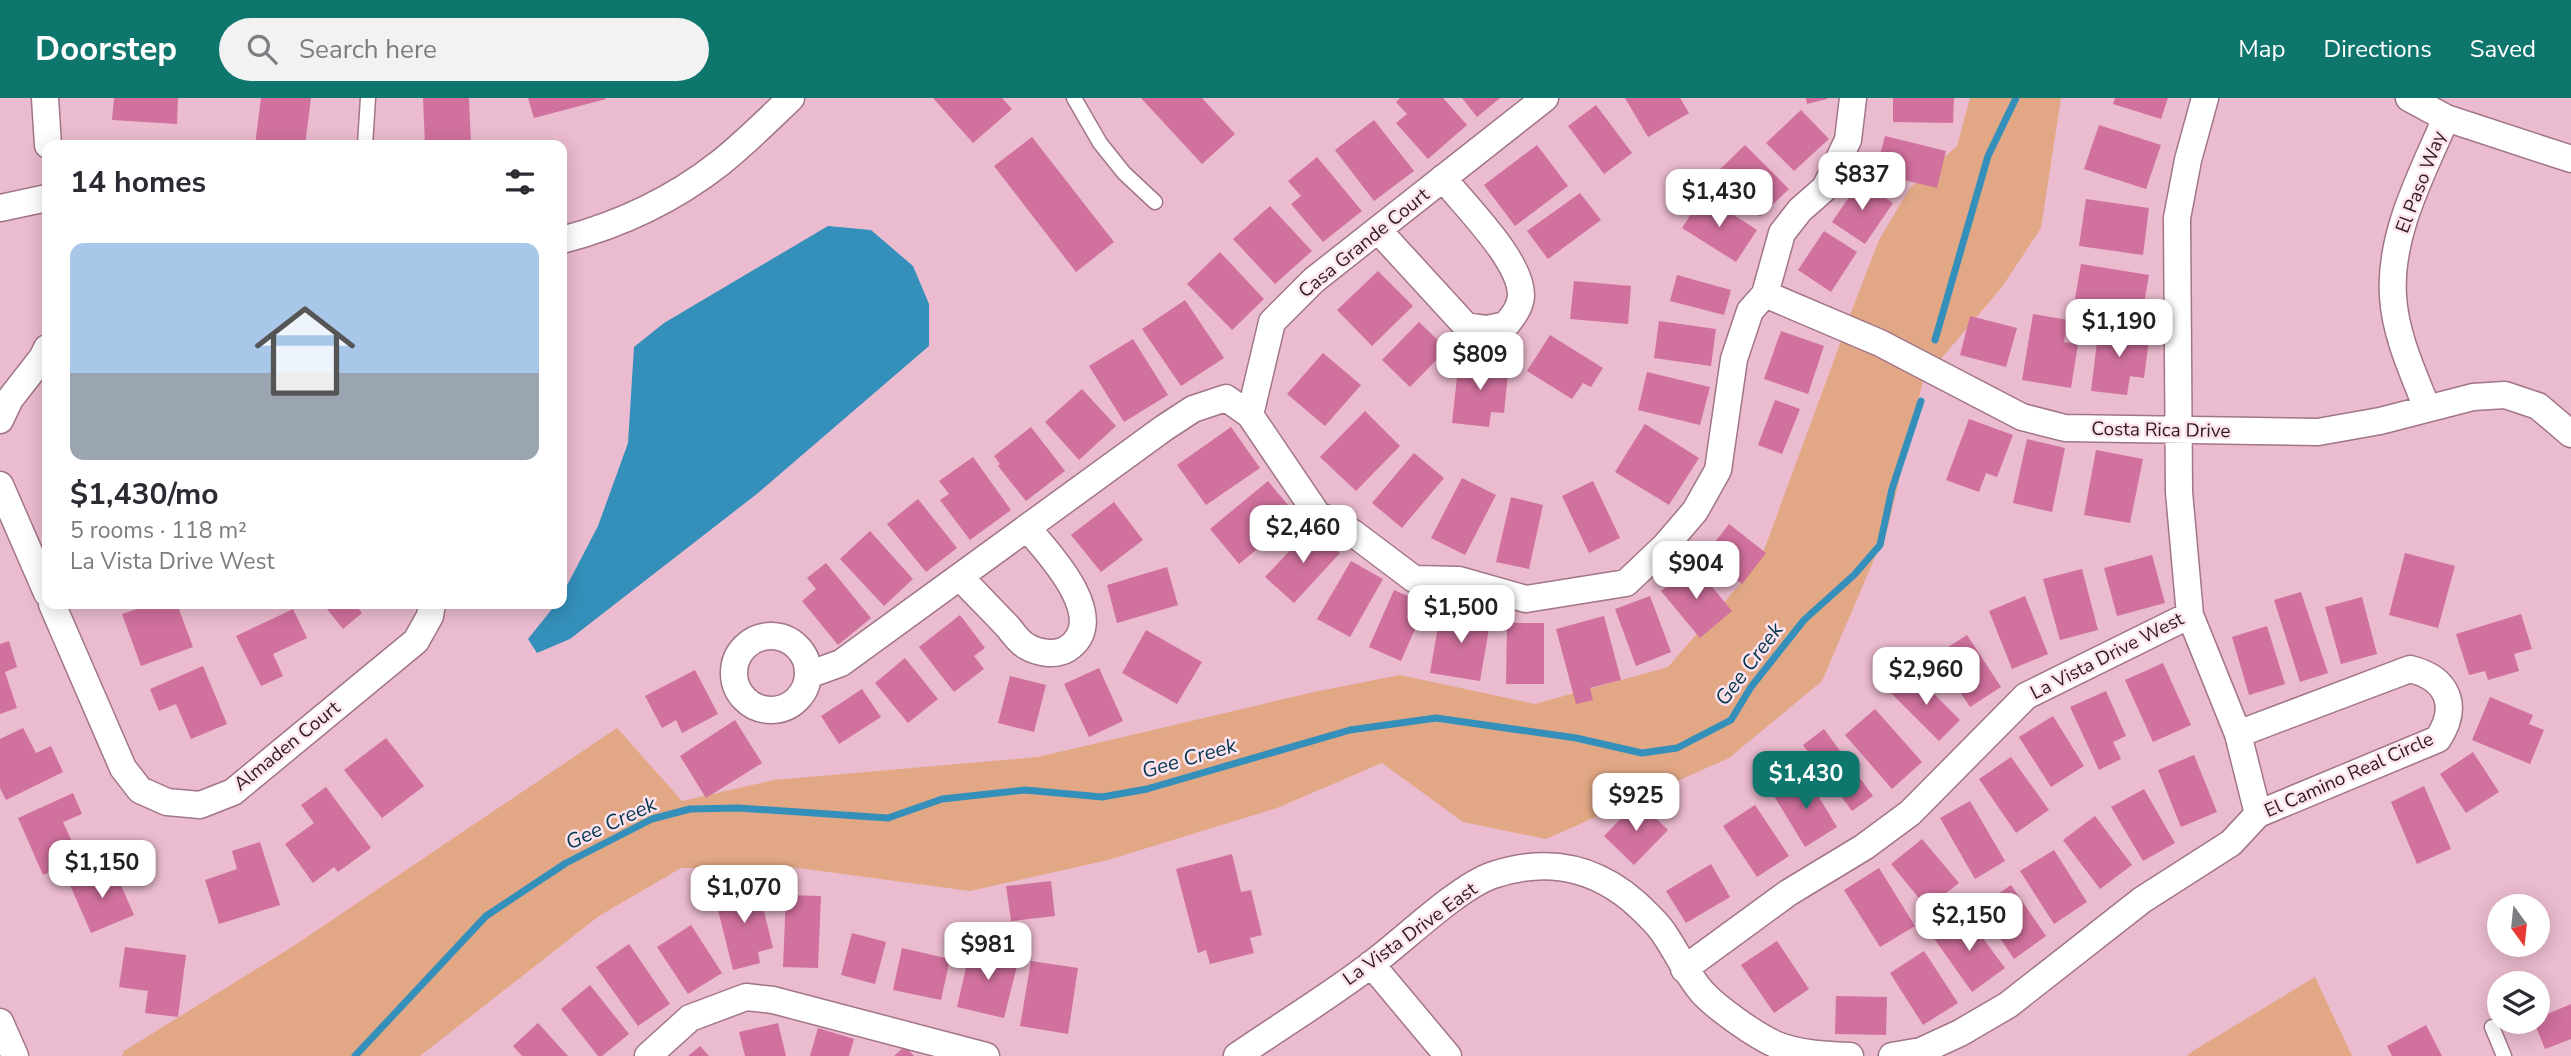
<!DOCTYPE html>
<html lang="en">
<head>
<meta charset="utf-8">
<style>
	body { margin:0; font-family:"Nunito Sans",sans-serif; background:#f2f2f3; color:#2b2b33; height:100vh; display:flex; flex-direction:column; font-size:26px; white-space:nowrap }
	* { box-sizing:border-box; margin:0 }
	p { font-size:23px; color:#7c7c81 }
	.icon { flex:none; width:38px; height:38px; fill:none; stroke:currentColor; stroke-width:2; stroke-linecap:round; stroke-linejoin:round }
	.map { position:relative; flex:1; overflow:hidden }
	.details { position:absolute; left:42px; top:42px; width:525px; height:469px; display:flex; flex-direction:column; background:#fff; border-radius:14px; box-shadow:0 4px 18px #0003 }
	.details>* { flex:none }
	.needle { width:46px; rotate:165deg }
	.fabs { position:absolute; left:2487px; top:796px; display:grid; gap:14px }
	.fabs a { display:grid; place-items:center; width:63px; height:63px; border-radius:50%; background:#fff; box-shadow:0 4px 18px #0003; font-size:35px }
	.price { position:absolute; translate:-50% -60px; padding:0 16px; border-radius:14px; background:#fff; color:#222; font-size:23px; line-height:46px; filter:drop-shadow(0 2px 4px #0008) }
	.price::after { content:''; position:absolute; left:50%; top:42px; width:21px; height:16px; margin-left:-10px; background:inherit; clip-path:polygon(0 0,100% 0,50% 100%) }
	.price.active { background:#0f766e; color:#fff }
	ul { padding:0; list-style:none }
	li { display:grid; align-content:center; gap:14px; height:371px; padding:0 28px }
	li span { display:grid; place-items:center; height:217px; border-radius:14px; color:#555 }
	li>.icon { margin-inline-start:auto }
	span .icon { width:126px; height:126px; fill:#fffc; stroke-width:1 }
	li b { font-size:30px }
	h2 { display:flex; justify-content:space-between; align-items:center; height:84px; padding:0 28px; font-size:30px }
	header { display:flex; align-items:center; gap:42px; box-sizing:border-box; height:98px; padding:0 35px; background:#0f766e; color:#fff }
	header strong { font-size:33px }
	nav { display:flex; gap:38px; margin-inline-start:auto; font-size:24px }
	.search { width:490px; height:63px; background:#f2f2f3; display:flex; align-items:center; gap:18px; box-sizing:border-box; padding:0 24px; border-radius:38px; color:#7c7c81; font-size:26px }
	.map>svg:first-child { display:block }
	.green { fill:#e2a885 }
	.water { fill:#3490ba }
	.lines { fill:none; stroke-linecap:round; stroke-linejoin:round }
	.stream { stroke:#3490ba; stroke-width:7 }
	.building { fill:#d1719e }
	.service-casing { stroke:#a27588; stroke-width:17 }
	.minor-casing { stroke:#a27588; stroke-width:29 }
	.service { stroke:#fff; stroke-width:14 }
	.minor { stroke:#fff; stroke-width:26 }
	.labels { text-anchor:middle; dominant-baseline:central; stroke-width:5; stroke-linejoin:round; paint-order:stroke }
	.street-label { font-size:19px; fill:#2f1d25; stroke:#fde3ed }
	.water-label { font-size:21px; font-style:italic; fill:#01384e; stroke:#fde3ed }
</style>
</head>
<body>
<header>
<strong>Doorstep</strong>
<div class="search"><svg class="icon" aria-label="search" viewBox="0 0 24 24"><circle cx="10" cy="10" r="6"/><path d="M15 15l6 6"/></svg>Search here</div>
<nav><a>Map</a><a>Directions</a><a>Saved</a></nav>
</header>
<div class="map">
<svg width="2571" height="958" viewBox="0 0 2571 958">
	<rect width="100%" height="100%" fill="#ebbbcf"/>
	<path class="green" d="M 1970,0 L 2061,0 L 2041,130 L 2002,189 L 1940,262 L 1885,233 L 1850,217 L 1879,142 L 1910,90 L 1957,48 Z
		M 1841,243 L 1876,257 L 1923,283 L 1888,429 L 1822,583 L 1729,660 L 1546,741 L 1463,724 L 1382,665 L 1277,710 L 1108,762 L 970,793 L 791,769 L 681,770 L 599,818 L 420,958 L 122,958 L 124,953 L 292,849 L 617,630 L 682,703 L 774,682 L 1038,659 L 1314,594 L 1400,577 L 1535,606 L 1668,569 L 1760,463 Z
		M 2315,879 L 2352,958 L 2187,958 L 2193,953 Z"/>
	<path class="water" d="M 828,128 L 871,132 L 913,168 L 929,206 L 929,248 L 758,395 L 570,541 L 537,555 L 528,541 L 556,506 L 562,506 L 562,497 L 598,428 L 628,345 L 634,249 L 664,225 Z"/>
	<g class="lines">
		<path class="stream" d="M 1935,242 L 1988,58 L 2016,0
			M 355,958 L 486,818 L 566,765 L 652,721 L 690,711 L 738,710 L 888,720 L 942,701 L 1025,692 L 1102,699 L 1147,691 L 1350,632 L 1436,620 L 1576,640 L 1642,655 L 1677,650 L 1731,622 L 1751,589 L 1804,522 L 1854,477 L 1880,447 L 1892,391 L 1921,303"/>
	</g>
	<path class="building" d="M 114,0 L 178,0 L 177,26 L 112,22 Z
		M 261,0 L 311,0 L 305,47 L 255,47 Z
		M 423,0 L 469,0 L 471,47 L 425,47 Z
		M 528,0 L 605,0 L 606,1 L 534,20 Z
		M 933,0 L 1002,0 L 1012,11 L 973,45 Z
		M 1141,0 L 1202,0 L 1235,36 L 1202,66 Z
		M 1400,0 L 1443,0 L 1467,27 L 1428,61 L 1396,25 L 1407,16 L 1396,4 Z
		M 1462,0 L 1500,0 L 1477,19 Z
		M 1625,0 L 1680,0 L 1689,15 L 1648,39 Z
		M 1806,0 L 1827,0 L 1827,1 L 1807,6 Z
		M 1893,0 L 1954,0 L 1953,25 L 1893,24 Z
		M 2115,0 L 2168,0 L 2161,21 L 2113,6 Z
		M 1596,7 L 1632,55 L 1604,76 L 1568,28 Z
		M 1801,12 L 1829,41 L 1794,73 L 1766,45 Z
		M 1374,22 L 1414,73 L 1374,103 L 1335,52 Z
		M 2099,27 L 2161,47 L 2146,91 L 2084,71 Z
		M 1885,38 L 1946,53 L 1937,90 L 1875,75 Z
		M 1032,39 L 1114,144 L 1076,174 L 994,68 Z
		M 1537,47 L 1568,88 L 1515,128 L 1484,87 Z
		M 1745,47 L 1789,91 L 1760,119 L 1716,75 Z
		M 1317,59 L 1362,113 L 1323,144 L 1291,106 L 1301,98 L 1288,83 Z
		M 1860,83 L 1893,105 L 1865,146 L 1832,124 Z
		M 1580,95 L 1601,122 L 1548,161 L 1527,133 Z
		M 1703,97 L 1757,132 L 1736,164 L 1682,130 Z
		M 2086,101 L 2149,110 L 2143,157 L 2079,148 Z
		M 1270,108 L 1312,153 L 1275,186 L 1233,141 Z
		M 1824,133 L 1857,154 L 1831,194 L 1798,172 Z
		M 1220,154 L 1264,201 L 1232,232 L 1187,186 Z
		M 2081,166 L 2149,177 L 2143,212 L 2075,201 Z
		M 1378,173 L 1413,208 L 1372,248 L 1337,212 Z
		M 1677,177 L 1731,192 L 1724,217 L 1670,203 Z
		M 1574,183 L 1631,188 L 1628,226 L 1570,221 Z
		M 1185,202 L 1224,260 L 1181,288 L 1142,231 Z
		M 2033,216 L 2068,222 L 2064,244 L 2078,246 L 2071,290 L 2022,282 Z
		M 1970,218 L 2017,230 L 2006,269 L 1960,257 Z
		M 1659,223 L 1716,231 L 1711,268 L 1654,260 Z
		M 1419,224 L 1447,251 L 1410,289 L 1382,262 Z
		M 2099,228 L 2150,234 L 2144,280 L 2130,278 L 2127,297 L 2091,293 Z
		M 1781,233 L 1824,248 L 1808,296 L 1764,281 Z
		M 1550,237 L 1603,270 L 1591,289 L 1583,285 L 1572,301 L 1527,273 Z
		M 1133,241 L 1168,297 L 1124,324 L 1089,268 Z
		M 1323,255 L 1361,287 L 1325,328 L 1287,296 Z
		M 1459,261 L 1509,266 L 1504,315 L 1491,314 L 1489,329 L 1452,325 Z
		M 1647,274 L 1710,289 L 1700,327 L 1638,312 Z
		M 1082,291 L 1116,328 L 1079,362 L 1045,324 Z
		M 1775,302 L 1800,311 L 1782,356 L 1758,347 Z
		M 1365,313 L 1400,348 L 1356,393 L 1320,359 Z
		M 1969,321 L 2013,337 L 1997,379 L 1986,375 L 1979,394 L 1946,382 Z
		M 1645,326 L 1699,360 L 1669,407 L 1615,374 Z
		M 1031,329 L 1065,373 L 1026,403 L 998,368 L 1000,366 L 994,358 Z
		M 1231,329 L 1260,370 L 1206,407 L 1177,367 Z
		M 2027,341 L 2065,350 L 2052,414 L 2013,405 Z
		M 2096,352 L 2143,361 L 2130,425 L 2084,417 Z
		M 1414,355 L 1444,380 L 1402,430 L 1372,405 Z
		M 973,359 L 1011,412 L 970,442 L 940,402 L 949,396 L 939,383 Z
		M 1462,380 L 1496,397 L 1465,457 L 1431,440 Z
		M 1268,383 L 1297,418 L 1239,466 L 1210,431 Z
		M 1593,383 L 1620,440 L 1589,455 L 1562,398 Z
		M 1511,399 L 1543,407 L 1529,471 L 1496,464 Z
		M 918,401 L 957,450 L 926,474 L 887,426 Z
		M 1114,404 L 1143,442 L 1101,474 L 1071,437 Z
		M 1729,426 L 1766,455 L 1742,486 L 1705,457 Z
		M 1312,429 L 1340,455 L 1294,505 L 1265,479 Z
		M 870,433 L 913,481 L 884,508 L 840,461 Z
		M 2405,455 L 2455,468 L 2438,530 L 2389,517 Z
		M 2152,457 L 2165,505 L 2117,518 L 2104,470 Z
		M 1351,463 L 1383,481 L 1350,539 L 1317,521 Z
		M 826,465 L 871,520 L 838,547 L 802,503 L 816,491 L 807,480 Z
		M 1693,466 L 1732,513 L 1700,540 L 1661,493 Z
		M 1167,469 L 1178,507 L 1117,525 L 1107,487 Z
		M 2082,471 L 2098,532 L 2060,542 L 2043,481 Z
		M 1394,492 L 1426,506 L 1401,563 L 1369,549 Z
		M 2301,494 L 2328,575 L 2300,584 L 2274,502 Z
		M 1650,498 L 1671,554 L 1636,568 L 1615,511 Z
		M 2025,498 L 2048,556 L 2012,571 L 1989,513 Z
		M 2362,499 L 2377,556 L 2341,566 L 2325,509 Z
		M 152,506 L 177,506 L 193,549 L 141,568 L 122,516 Z
		M 323,506 L 355,506 L 362,515 L 343,531 Z
		M 293,511 L 307,540 L 273,556 L 283,578 L 261,588 L 236,538 Z
		M 1441,511 L 1491,519 L 1480,583 L 1430,575 Z
		M 2521,516 L 2532,551 L 2514,556 L 2519,573 L 2488,582 L 2485,573 L 2469,577 L 2456,536 Z
		M 960,517 L 985,550 L 974,558 L 984,571 L 954,594 L 919,549 Z
		M 1604,518 L 1621,582 L 1590,590 L 1593,602 L 1576,606 L 1556,531 Z
		M 1507,525 L 1544,525 L 1544,586 L 1506,586 Z
		M 2267,528 L 2285,586 L 2249,597 L 2232,539 Z
		M 1146,532 L 1202,564 L 1177,606 L 1122,575 Z
		M 1967,537 L 2001,589 L 1970,609 L 1936,557 Z
		M 9,543 L 17,569 L 5,574 L 17,610 L 0,616 L 0,546 Z
		M 905,560 L 938,601 L 908,625 L 875,585 Z
		M 2163,565 L 2191,627 L 2153,644 L 2125,582 Z
		M 203,568 L 227,626 L 191,641 L 176,606 L 159,613 L 150,591 Z
		M 1099,570 L 1123,623 L 1089,639 L 1064,586 Z
		M 695,572 L 718,616 L 682,635 L 676,622 L 662,630 L 645,598 Z
		M 1912,574 L 1960,622 L 1939,643 L 1891,595 Z
		M 1010,578 L 1046,587 L 1034,634 L 998,625 Z
		M 862,591 L 881,619 L 839,646 L 821,618 Z
		M 2106,593 L 2126,638 L 2113,644 L 2121,661 L 2099,672 L 2070,609 Z
		M 2490,599 L 2533,617 L 2529,626 L 2544,632 L 2530,666 L 2472,642 Z
		M 1875,611 L 1922,664 L 1892,691 L 1845,637 Z
		M 2053,618 L 2084,668 L 2051,689 L 2019,639 Z
		M 735,622 L 762,665 L 706,700 L 680,658 Z
		M 23,630 L 36,655 L 51,648 L 63,674 L 6,702 L 0,690 L 0,641 Z
		M 1824,631 L 1873,698 L 1852,713 L 1803,647 Z
		M 386,640 L 424,688 L 382,720 L 344,672 Z
		M 2473,654 L 2499,694 L 2466,715 L 2440,676 Z
		M 2194,657 L 2217,714 L 2181,729 L 2158,672 Z
		M 2011,659 L 2049,712 L 2016,735 L 1979,681 Z
		M 1806,678 L 1837,729 L 1805,749 L 1774,698 Z
		M 2424,688 L 2451,751 L 2417,766 L 2391,704 Z
		M 326,689 L 371,750 L 338,774 L 334,769 L 313,785 L 285,746 L 314,725 L 301,707 Z
		M 2144,691 L 2175,745 L 2143,763 L 2111,709 Z
		M 73,695 L 82,716 L 63,724 L 80,761 L 43,777 L 18,720 Z
		M 1638,703 L 1668,732 L 1634,767 L 1604,738 Z
		M 1970,703 L 2005,763 L 1975,781 L 1940,720 Z
		M 1755,707 L 1789,758 L 1757,779 L 1723,728 Z
		M 2095,718 L 2132,767 L 2100,791 L 2063,742 Z
		M 1922,741 L 1959,785 L 1927,810 L 1891,766 Z
		M 260,744 L 280,807 L 219,826 L 205,782 L 237,771 L 232,753 Z
		M 2054,752 L 2087,804 L 2054,826 L 2020,773 Z
		M 1232,756 L 1241,794 L 1251,792 L 1262,837 L 1250,840 L 1254,855 L 1210,866 L 1206,852 L 1198,855 L 1176,771 Z
		M 1711,766 L 1730,799 L 1686,825 L 1666,793 Z
		M 113,769 L 134,817 L 91,835 L 70,787 Z
		M 1879,770 L 1915,828 L 1880,849 L 1844,792 Z
		M 1051,783 L 1055,818 L 1011,823 L 1006,788 Z
		M 757,785 L 773,850 L 758,854 L 760,865 L 733,872 L 714,796 Z
		M 2011,787 L 2046,838 L 2014,861 L 1979,809 Z
		M 786,797 L 821,798 L 818,870 L 783,869 Z
		M 1965,816 L 2005,870 L 1972,894 L 1933,839 Z
		M 691,827 L 722,875 L 688,896 L 657,849 Z
		M 852,835 L 886,844 L 875,886 L 841,877 Z
		M 1777,843 L 1809,891 L 1774,915 L 1741,867 Z
		M 629,846 L 670,906 L 638,928 L 596,869 Z
		M 971,848 L 1019,860 L 1004,920 L 957,909 Z
		M 125,849 L 186,857 L 178,919 L 145,915 L 148,893 L 119,889 Z
		M 902,850 L 950,861 L 941,902 L 893,892 Z
		M 1924,853 L 1958,905 L 1923,927 L 1890,875 Z
		M 1031,863 L 1078,870 L 1068,936 L 1020,928 Z
		M 590,887 L 629,936 L 602,958 L 598,958 L 561,911 Z
		M 1836,898 L 1887,899 L 1886,937 L 1835,936 Z
		M 2571,906 L 2571,941 L 2545,951 L 2534,924 L 2538,924 L 2538,920 Z
		M 538,925 L 568,958 L 522,958 L 513,948 Z
		M 778,925 L 786,958 L 745,958 L 739,934 Z
		M 2426,927 L 2442,958 L 2392,958 L 2387,948 Z
		M 818,930 L 854,941 L 849,958 L 810,958 Z
		M 700,948 L 709,958 L 688,958 Z
		M 905,948 L 914,958 L 894,958 Z"/>
	<g class="lines">
		<g class="service-casing">
			<path id="service" d="M 1074,0 L 1100,45 L 1124,75 L 1155,104
				M 365,47 L 368,0
				M 2492,929 L 2504,958"/>
		</g>
		<g class="minor-casing">
			<path id="minor" d="M 45,0 L 48,47
				M 2205,0 L 2188,62 L 2177,120 L 2179,394 L 2190,517 L 2238,636 L 2258,716
				M 2409,0 L 2446,20 L 2571,61
				M 0,110 L 47,100
				M 1378,132 L 1466,228 L 1487,231 L 1506,227 C 1513,218 1520,210 1521,198 C 1522,163 1465,108 1443,80
				M 562,142 C 619,127 673,102 720,65 C 745,45 768,22 791,0
				M 1765,196 L 1880,245 L 2022,319 L 2065,330 L 2318,334 L 2380,323 L 2473,299 L 2505,297 L 2538,308 L 2571,336
				M 2427,310 C 2413,275 2395,236 2393,198 C 2389,136 2422,76 2446,20
				M 1250,317 L 1272,224 L 1314,182 L 1545,0
				M 0,322 L 10,301 L 42,260 L 47,250
				M 0,387 L 47,495
				M 960,479 C 976,496 992,512 1008,529 C 1013,535 1019,544 1026,548 C 1038,555 1055,558 1067,551 C 1112,522 1049,455 1027,430
				M 52,506 L 123,670 L 140,692 L 167,704 L 200,707 L 233,694 L 416,543 L 430,518 L 432,506
				M734 575a37 37 0 1 1 74 0a37 37 0 1 1-74 0Z
				M 808,577 L 841,565 L 1164,330 L 1193,311 L 1226,300 L 1250,317 L 1317,416 L 1353,435 L 1414,481 L 1459,482 L 1526,501 L 1626,485 L 1665,448 L 1695,413 L 1718,372 L 1734,261 L 1750,213 L 1765,196 L 1782,135 L 1800,112 L 1825,90 L 1848,42 L 1853,0
				M 1371,866 L 1448,958
				M 1684,871 L 1788,795 L 1864,749 L 1910,715 L 2026,598 L 2190,517
				M 0,924 L 15,958
				M 648,958 L 690,920 L 746,899 L 773,902 L 986,958
				M 1237,958 C 1282,927 1330,898 1373,865 C 1405,841 1458,789 1493,777 C 1554,757 1605,772 1648,817 C 1654,823 1661,830 1665,837 C 1678,856 1687,877 1703,895 C 1718,911 1756,938 1777,947 C 1799,956 1827,957 1850,958
				M 1892,958 L 1921,953 L 1960,935 L 2008,907 L 2142,802 L 2231,745 L 2258,716 L 2438,641 C 2460,607 2447,580 2410,571 L 2238,636"/>
		</g>
		<use href="#service" class="service"/>
		<use href="#minor" class="minor"/>
	</g>
	<g class="labels">
		<g class="street-label">
			<text transform="translate(2421 84) rotate(-69)">El Paso Way</text>
			<text transform="translate(1364 145) rotate(-39)">Casa Grande Court</text>
			<text transform="translate(2161 332) rotate(1)">Costa Rica Drive</text>
			<text transform="translate(2107 558) rotate(-27)">La Vista Drive West</text>
			<text transform="translate(287 648) rotate(-39)">Almaden Court</text>
			<text transform="translate(2349 677) rotate(-24)">El Camino Real Circle</text>
			<text transform="translate(1410 836) rotate(-36)">La Vista Drive East</text>
		</g>
		<g class="water-label">
			<text transform="translate(1749 566) rotate(-53)">Gee Creek</text>
			<text transform="translate(1189 660) rotate(-16)">Gee Creek</text>
			<text transform="translate(611 725) rotate(-25)">Gee Creek</text>
		</g>
	</g>
</svg>
<div class="fabs">
<a><svg class="needle" viewBox="-14 -14 28 28"><path d="M0-13l5 13h-10z" fill="#e53935"/><path d="M0 13l5-13h-10z" fill="#7c7c81"/></svg></a>
<a><svg class="icon" aria-label="layers" viewBox="0 0 24 24"><path d="M12 4l9 5-9 5-9-5zM3 14l9 5 9-5"/></svg></a>
</div>
<b class="price" style="left:1862px;top:114px">$837</b>
<b class="price" style="left:1719px;top:131px">$1,430</b>
<b class="price" style="left:2119px;top:261px">$1,190</b>
<b class="price" style="left:1480px;top:294px">$809</b>
<b class="price" style="left:1303px;top:467px">$2,460</b>
<b class="price" style="left:1696px;top:503px">$904</b>
<b class="price" style="left:1461px;top:547px">$1,500</b>
<b class="price" style="left:1926px;top:609px">$2,960</b>
<b class="price active" style="left:1806px;top:713px">$1,430</b>
<b class="price" style="left:1636px;top:735px">$925</b>
<b class="price" style="left:102px;top:802px">$1,150</b>
<b class="price" style="left:744px;top:827px">$1,070</b>
<b class="price" style="left:1969px;top:855px">$2,150</b>
<b class="price" style="left:988px;top:884px">$981</b>
<section class="details">
<h2>14 homes<svg class="icon" aria-label="filters" viewBox="0 0 24 24"><path d="M4 7h16M4 17h16"/><circle cx="9" cy="7" r="2"/><circle cx="15" cy="17" r="2"/></svg></h2>
<ul>
<li><span style="background:linear-gradient(#a9c7e8 60%,#9aa5b1 0)"><svg class="icon" aria-label="home" viewBox="0 0 24 24"><path d="M3 11l9-7 9 7M6 9v11h12V9"/></svg></span><div><b>$1,430/mo</b><p>5 rooms · 118 m²</p><p>La Vista Drive West</p></div></li>
</ul>
</section>
</div>
</body>
</html>
